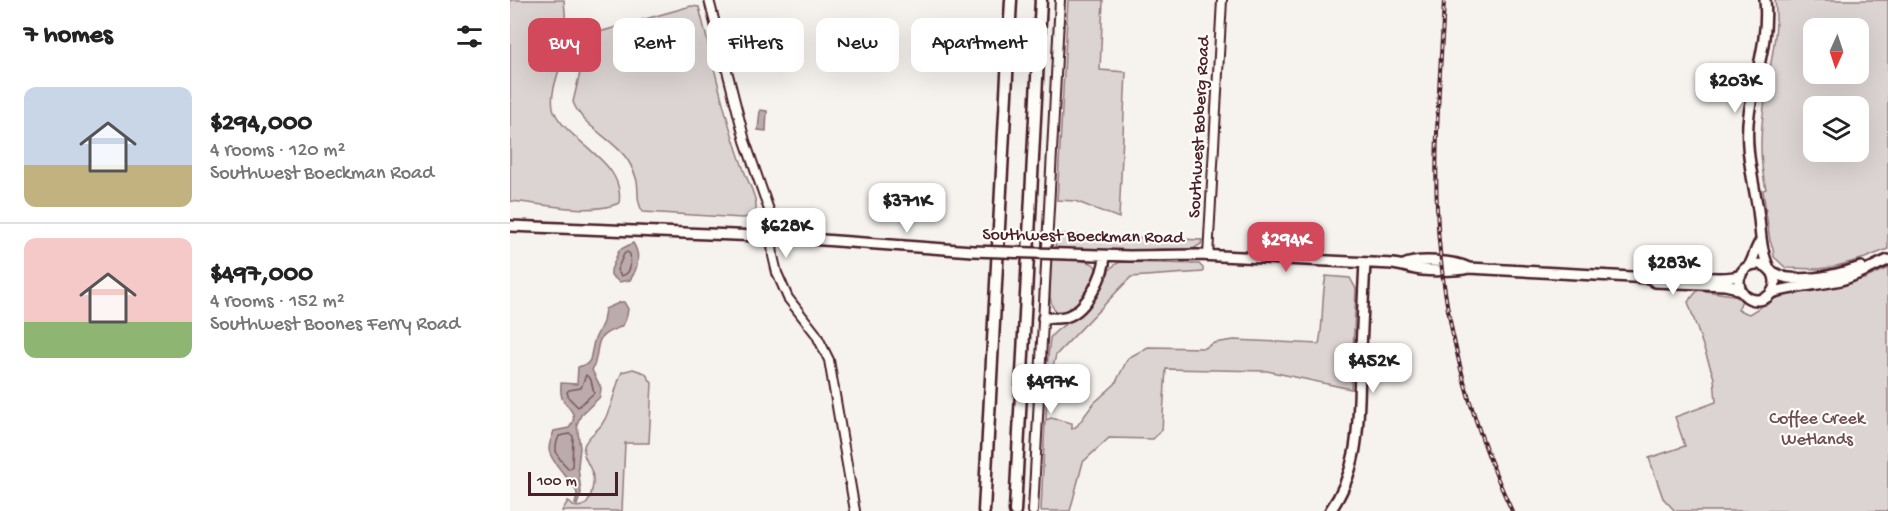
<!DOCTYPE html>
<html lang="en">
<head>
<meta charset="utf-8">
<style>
	body { margin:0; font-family:"Gochi Hand",sans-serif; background:#f6f6f6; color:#222; height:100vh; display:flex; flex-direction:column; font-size:22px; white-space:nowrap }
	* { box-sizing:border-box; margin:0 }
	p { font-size:20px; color:#767676 }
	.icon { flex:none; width:33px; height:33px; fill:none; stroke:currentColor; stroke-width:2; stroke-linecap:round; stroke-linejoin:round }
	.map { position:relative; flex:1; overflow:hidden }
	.sheet { display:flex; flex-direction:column; background:#fff; width:510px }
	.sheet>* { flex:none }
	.guide { position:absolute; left:18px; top:18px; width:570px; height:54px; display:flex; gap:12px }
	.needle { width:39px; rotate:183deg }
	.buttons { position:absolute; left:1293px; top:18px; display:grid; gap:12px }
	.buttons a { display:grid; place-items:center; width:66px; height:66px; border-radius:12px; background:#fff; box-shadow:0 6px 24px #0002; font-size:30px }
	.scale { position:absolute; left:18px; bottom:15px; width:90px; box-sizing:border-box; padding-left:6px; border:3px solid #4a1f2b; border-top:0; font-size:16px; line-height:21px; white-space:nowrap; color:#4a1f2b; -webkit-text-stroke:4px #fdfcf7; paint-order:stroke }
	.price { position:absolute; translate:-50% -51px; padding:0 14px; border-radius:12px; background:#fff; color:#222; font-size:20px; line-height:39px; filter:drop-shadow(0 2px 3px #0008) }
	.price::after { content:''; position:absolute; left:50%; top:36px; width:18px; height:14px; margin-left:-9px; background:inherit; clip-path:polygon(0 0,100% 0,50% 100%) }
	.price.current { background:#d1495b; color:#fff }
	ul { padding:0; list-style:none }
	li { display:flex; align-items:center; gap:18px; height:150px; padding:0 24px }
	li+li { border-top:2px solid #e0e0e0 }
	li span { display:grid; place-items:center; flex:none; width:168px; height:120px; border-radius:12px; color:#555 }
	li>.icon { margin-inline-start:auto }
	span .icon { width:72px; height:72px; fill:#fffc; stroke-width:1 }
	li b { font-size:26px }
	h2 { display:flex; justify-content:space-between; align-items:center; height:72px; padding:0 24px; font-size:26px }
	.tag { padding:0 21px; border-radius:12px; background:#fff; box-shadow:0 6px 24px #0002; font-size:21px; line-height:54px }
	.tag.current { background:#d1495b; color:#fff }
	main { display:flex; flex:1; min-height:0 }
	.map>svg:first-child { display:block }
	.green { fill:#dcd4d2; stroke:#937a7e; stroke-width:1.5; fill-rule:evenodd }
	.water { fill:#bbabac; stroke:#8e7378; stroke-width:1.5 }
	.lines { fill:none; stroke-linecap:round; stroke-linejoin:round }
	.shore { stroke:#77575f; stroke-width:1.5 }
	.minor-casing { stroke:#4a1f2b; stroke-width:12 }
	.major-casing { stroke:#4a1f2b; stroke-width:14 }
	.highway-casing { stroke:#4a1f2b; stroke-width:15 }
	.minor { stroke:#fdfcf7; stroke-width:8 }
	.major { stroke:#fdfcf7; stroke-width:9 }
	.highway { stroke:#fdfcf7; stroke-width:10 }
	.rail-casing { stroke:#4a1f2b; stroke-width:4 }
	.rail { stroke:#fdfcf7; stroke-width:1.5; stroke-dasharray:4.5; stroke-linecap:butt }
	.major-bridge-casing { stroke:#4a1f2b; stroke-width:14; stroke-linecap:butt }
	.major-bridge { stroke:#fdfcf7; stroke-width:9 }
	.labels { text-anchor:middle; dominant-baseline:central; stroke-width:4.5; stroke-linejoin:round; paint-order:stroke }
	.street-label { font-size:18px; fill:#4a1f2b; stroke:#fdfcf7 }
	.park-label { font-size:18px; fill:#6e4c55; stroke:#fdfcf7 }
</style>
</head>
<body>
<main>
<section class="sheet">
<h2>7 homes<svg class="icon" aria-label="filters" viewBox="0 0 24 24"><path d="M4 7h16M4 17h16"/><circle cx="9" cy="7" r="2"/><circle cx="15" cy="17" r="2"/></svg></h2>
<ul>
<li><span style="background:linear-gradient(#c9d6e8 65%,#c2b280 0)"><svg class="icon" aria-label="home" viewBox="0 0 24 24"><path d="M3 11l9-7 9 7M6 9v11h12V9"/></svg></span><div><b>$294,000</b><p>4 rooms · 120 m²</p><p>Southwest Boeckman Road</p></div></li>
<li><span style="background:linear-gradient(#f6c9c9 70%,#8fb573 0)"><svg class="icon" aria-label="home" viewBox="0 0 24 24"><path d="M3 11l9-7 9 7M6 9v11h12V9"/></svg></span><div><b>$497,000</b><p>4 rooms · 152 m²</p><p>Southwest Boones Ferry Road</p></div></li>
</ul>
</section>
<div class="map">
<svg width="1378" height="511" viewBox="0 0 1378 511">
	<rect width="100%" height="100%" fill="#f6f3ef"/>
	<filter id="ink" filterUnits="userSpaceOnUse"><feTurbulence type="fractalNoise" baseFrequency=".0167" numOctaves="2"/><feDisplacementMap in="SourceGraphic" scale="12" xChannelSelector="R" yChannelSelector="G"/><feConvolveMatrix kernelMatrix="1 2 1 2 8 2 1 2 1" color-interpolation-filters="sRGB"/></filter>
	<g filter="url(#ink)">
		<path class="green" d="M 0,0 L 54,0 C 56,18 56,38 53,56 C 50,71 38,95 44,111 C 58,143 116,161 109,203 C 82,216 30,203 0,201 Z
			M 558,0 L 593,0 L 590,70 L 616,72 L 609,218 L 565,201 L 547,200 Z
			M 1265,0 L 1378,0 L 1378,249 L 1355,258 L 1323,267 L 1308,269 L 1276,268 L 1264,257 L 1263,248 L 1260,241 L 1253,190 L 1256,189 C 1246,149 1253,110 1260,69 C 1264,45 1268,24 1265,0 ZM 1304,28 L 1348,28 L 1348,74 L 1304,74 ZM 1304,106 L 1348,106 L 1348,152 L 1304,152 Z
			M 181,6 L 189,7 C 203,62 215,120 235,173 C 239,185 251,204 244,216 L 233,218 L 133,212 C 126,202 129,192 127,181 C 125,174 121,165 117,159 C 103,138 73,128 63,102 L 76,47 L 86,33 Z
			M 546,234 L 692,240 L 691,244 L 683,249 L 650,249 L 624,251 L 545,249 Z
			M 541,259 C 551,260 575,258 583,264 C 596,273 567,316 546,311 L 542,306 L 540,297 Z
			M 611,262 L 689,264 L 693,268 L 693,272 L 621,277 L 546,355 L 537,390 L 536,420 L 541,418 L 562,423 L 562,429 L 567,426 L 584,403 L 605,384 L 618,358 L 638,347 L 695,348 L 704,343 L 724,340 L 809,344 C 814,322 811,298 816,276 L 840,278 L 846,289 L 841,389 L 757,371 L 656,369 L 652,430 L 643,439 L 599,438 L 573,462 L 560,511 L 531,511 L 535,421 L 531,423 L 540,338 C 548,326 560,323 570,314 C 577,307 583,299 589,291 C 597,281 596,266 611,262 Z
			M 1378,268 L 1378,511 L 1165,511 L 1153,498 L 1139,458 L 1175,446 L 1165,417 L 1206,402 L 1204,378 L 1178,302 L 1188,290 L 1223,295 L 1232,300 L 1228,310 L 1239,314 L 1270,295 L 1354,279 Z
			M 123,369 L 135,373 L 142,383 L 139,443 L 115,443 L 112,511 L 52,511 L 58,501 L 63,506 C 67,507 72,507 76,504 C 81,500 84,483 83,477 C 82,467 71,457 74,446 C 77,436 87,432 92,424 C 103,408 104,389 112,372 Z"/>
		<path class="water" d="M 250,110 L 257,111 L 256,131 L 248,130 Z
			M 123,243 C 131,255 128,269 120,280 L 109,282 L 101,275 L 101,270 L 109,250 Z
			M 111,302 L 114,302 L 118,309 C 115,336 102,324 91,338 C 86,345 88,360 82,370 L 91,388 L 90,397 L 71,415 L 67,424 L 70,448 L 68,466 L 71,493 L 67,505 L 65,504 C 66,501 67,497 67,494 C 66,484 40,463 39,449 C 39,443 42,437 44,431 L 59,428 C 71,413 56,408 52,398 C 50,393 51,388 51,383 L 67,384 L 68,367 L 77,364 L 80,360 L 84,341 L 93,322 L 95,309 Z"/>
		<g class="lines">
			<path class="shore" d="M 117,252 L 120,254 C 121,263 122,274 111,276 L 107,270 L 114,254 Z
				M 76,375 L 81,380 L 84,393 L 68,407 L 59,398 L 57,392 L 59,390 L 71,388 Z
				M 60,434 L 63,436 L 62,467 L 59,469 C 47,457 42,452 49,436 Z"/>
			<g class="minor-casing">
				<path id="minor" d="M 199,0 L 235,141 L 259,210 L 263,256 L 267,273 L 278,298 L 306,334 L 319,360 L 345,511
					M 698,256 L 712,0
					M 523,511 L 550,0"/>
			</g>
			<g class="major-casing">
				<path id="major" d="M 1255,0 C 1259,40 1245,75 1239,114 C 1234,147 1243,178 1248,210 C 1251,232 1250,248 1259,269
					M 0,226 L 272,237 L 462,251
					M 557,254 L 620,256 L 688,255 L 883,264 C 890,265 895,266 901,268 C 914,272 947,271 959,268 L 1140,278 C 1168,272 1208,283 1231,275
					M1229 282a18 18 0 1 1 36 0a18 18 0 1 1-36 0Z
					M 894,265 C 907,258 945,261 959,268
					M 1239,266 C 1244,258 1245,249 1250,242
					M 1261,271 C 1267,274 1273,278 1279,278 C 1302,281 1330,274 1351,267
					M 1140,278 L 1145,282 L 1215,285 L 1224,287 L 1233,293
					M 1261,293 C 1284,286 1308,285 1331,280 C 1348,275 1362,267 1378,260
					M 533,318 C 541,318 551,319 558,316 C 577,309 594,275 595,256
					M 820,511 C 851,467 848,420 850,369 C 852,334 853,298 855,263"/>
			</g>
			<g class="highway-casing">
				<path id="highway" d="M 474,511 L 501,0
					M 505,511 L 531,0"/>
			</g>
			<use href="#minor" class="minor"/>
			<use href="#major" class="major"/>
			<use href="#highway" class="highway"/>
			<g class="rail-casing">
				<path id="rail" d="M 934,0 C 931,69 924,139 927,209 C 931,313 958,417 1002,511"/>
			</g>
			<use href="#rail" class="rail"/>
			<g class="major-bridge-casing">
				<path id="major-bridge" d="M 462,251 L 557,254"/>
			</g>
			<use href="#major-bridge" class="major-bridge"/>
		</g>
	</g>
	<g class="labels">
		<g class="street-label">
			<text transform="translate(690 127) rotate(-87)">Southwest Boberg Road</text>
			<text transform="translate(573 237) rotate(1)">Southwest Boeckman Road</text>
		</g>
		<g class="park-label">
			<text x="1307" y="419">Coffee Creek<tspan x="1307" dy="21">Wetlands</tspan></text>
		</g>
	</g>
</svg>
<div class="buttons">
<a><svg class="needle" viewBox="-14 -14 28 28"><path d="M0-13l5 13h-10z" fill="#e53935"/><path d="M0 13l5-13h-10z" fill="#767676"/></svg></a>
<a><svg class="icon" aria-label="layers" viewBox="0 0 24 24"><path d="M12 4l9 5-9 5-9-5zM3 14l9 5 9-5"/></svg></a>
</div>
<div class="scale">100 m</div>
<b class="price" style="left:1225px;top:114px">$203K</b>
<b class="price" style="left:397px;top:234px">$371K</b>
<b class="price" style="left:276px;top:259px">$628K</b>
<b class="price current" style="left:776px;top:273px">$294K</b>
<b class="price" style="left:1163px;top:296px">$283K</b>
<b class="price" style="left:863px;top:394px">$452K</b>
<b class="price" style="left:541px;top:415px">$497K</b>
<div class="guide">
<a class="tag current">Buy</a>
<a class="tag">Rent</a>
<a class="tag">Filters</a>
<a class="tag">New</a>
<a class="tag">Apartment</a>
</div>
</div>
</main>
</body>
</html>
